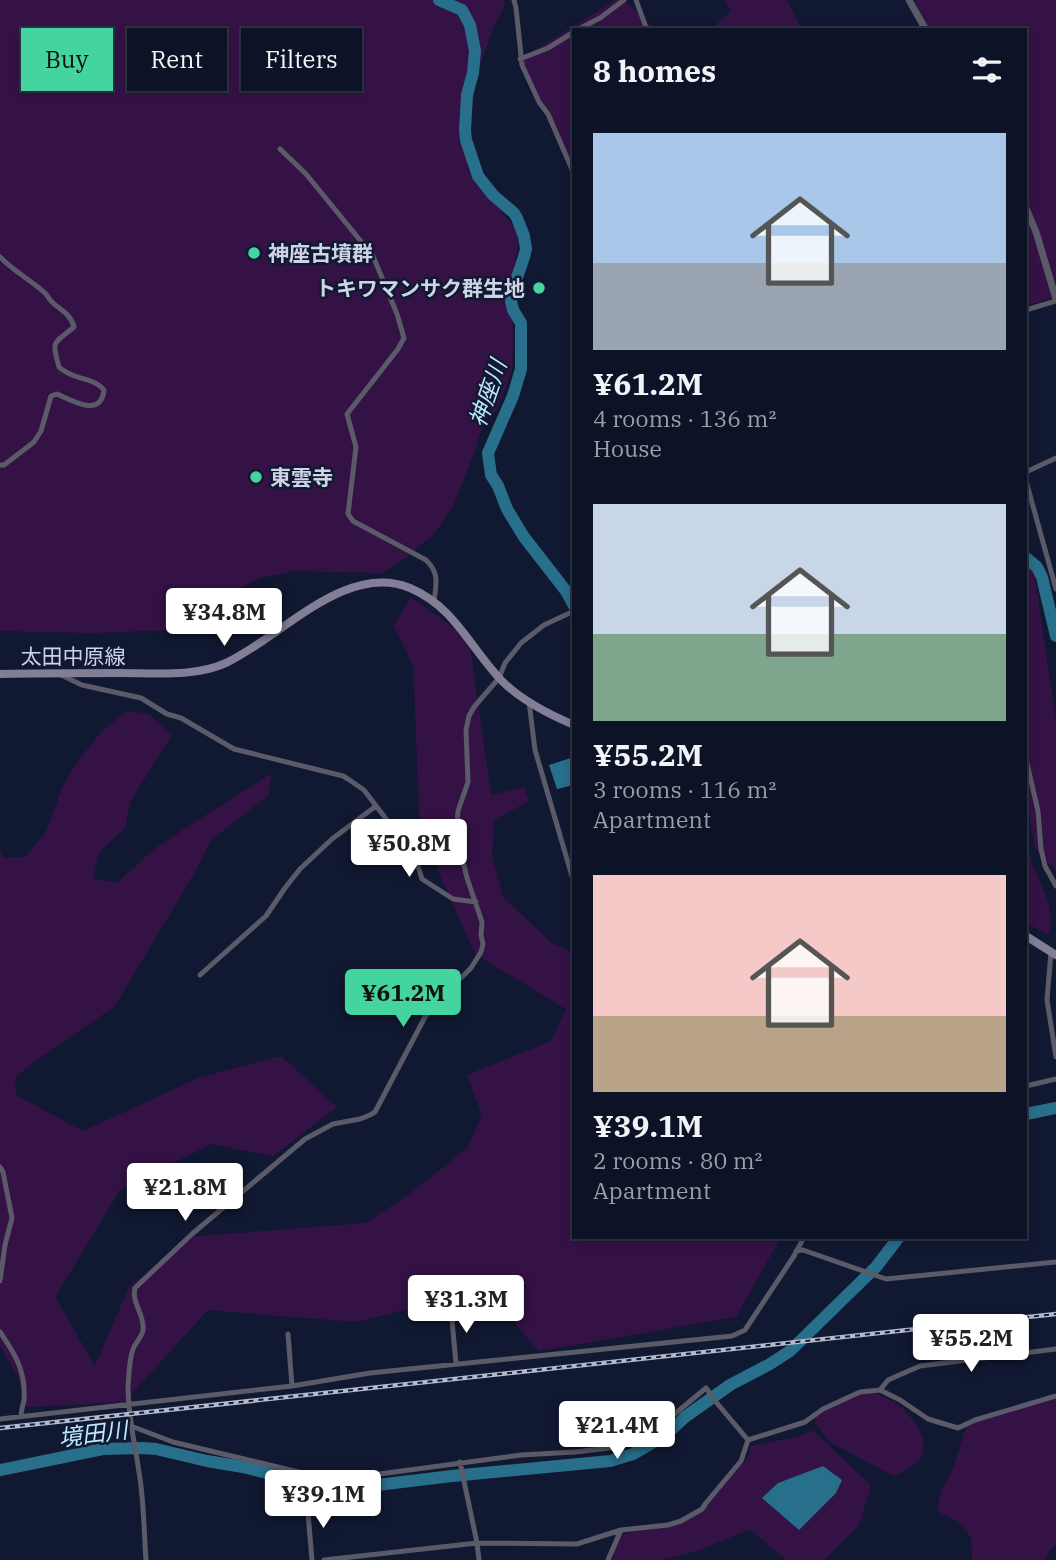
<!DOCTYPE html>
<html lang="en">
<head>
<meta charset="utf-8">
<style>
	body { margin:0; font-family:"IBM Plex Serif","Noto Sans JP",serif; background:#161c2e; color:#f1f3f6; height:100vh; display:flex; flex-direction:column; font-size:26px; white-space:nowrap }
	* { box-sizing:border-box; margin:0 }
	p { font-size:23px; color:#9a9ea7 }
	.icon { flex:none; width:38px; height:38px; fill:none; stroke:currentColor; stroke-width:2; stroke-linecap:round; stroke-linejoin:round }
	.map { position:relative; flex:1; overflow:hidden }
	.panel { position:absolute; left:572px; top:28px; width:455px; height:1211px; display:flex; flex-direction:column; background:#0d1326; border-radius:0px; box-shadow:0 4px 10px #0003,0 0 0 2px #2d3243 }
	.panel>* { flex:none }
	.banner { position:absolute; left:21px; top:28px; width:446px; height:63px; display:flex; gap:14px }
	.price { position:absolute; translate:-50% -60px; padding:0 16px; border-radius:7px; background:#fff; color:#222; font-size:23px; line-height:46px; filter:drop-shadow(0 2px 4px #0008) }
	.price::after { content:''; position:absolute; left:50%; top:42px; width:21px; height:16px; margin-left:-10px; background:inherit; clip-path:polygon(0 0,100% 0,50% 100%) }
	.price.selected { background:#44d49f; color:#111 }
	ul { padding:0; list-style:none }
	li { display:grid; align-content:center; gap:14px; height:371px; padding:0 21px }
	li span { display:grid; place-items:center; height:217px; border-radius:0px; color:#555 }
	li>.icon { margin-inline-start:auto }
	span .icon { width:126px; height:126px; fill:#fffc; stroke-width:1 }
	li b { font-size:30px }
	h2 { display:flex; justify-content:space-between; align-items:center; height:84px; padding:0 21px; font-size:30px }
	.chip { padding:0 24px; border-radius:0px; background:#0d1326; box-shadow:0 4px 10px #0003,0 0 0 2px #2d3243; font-size:24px; line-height:63px }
	.chip.selected { background:#44d49f; color:#111 }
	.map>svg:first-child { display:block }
	.green { fill:#341246 }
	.water { fill:#276f8a }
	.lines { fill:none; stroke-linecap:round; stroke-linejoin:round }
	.river { stroke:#276f8a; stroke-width:12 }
	.minor { stroke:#5b5a68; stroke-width:5 }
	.tertiary { stroke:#5b5a68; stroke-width:7 }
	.secondary { stroke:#817e95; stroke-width:8 }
	.rail-casing { stroke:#b3bacc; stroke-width:4.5 }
	.rail { stroke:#111932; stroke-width:2; stroke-dasharray:5; stroke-linecap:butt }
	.poi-dot { fill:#44d49f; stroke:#111932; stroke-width:2.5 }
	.labels { text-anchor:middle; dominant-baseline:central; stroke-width:5; stroke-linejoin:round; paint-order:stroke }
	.poi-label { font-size:21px; font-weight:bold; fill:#cdd4e5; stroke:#111932; text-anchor:start }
	.street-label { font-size:21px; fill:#cdd4e5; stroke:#111932 }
	.water-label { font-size:23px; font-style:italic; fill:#bde8fc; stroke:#111932 }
</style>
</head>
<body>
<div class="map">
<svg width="1056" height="1560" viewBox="0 0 1056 1560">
	<rect width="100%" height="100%" fill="#111932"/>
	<path class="green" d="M 0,0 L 504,0 L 504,7 L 493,28 L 475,80 L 467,170 L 520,234 L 512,281 L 513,338 L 512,371 L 497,410 L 484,421 L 474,453 L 454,504 L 435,533 L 405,558 L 382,573 L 293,571 L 259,578 L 208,608 L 188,624 L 170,630 L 92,633 L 0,631 Z
		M 616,0 L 624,0 L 656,30 L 574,30 L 574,173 L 520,59 Z
		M 724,0 L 787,0 L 802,30 L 710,30 L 731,11 Z
		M 915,0 L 1056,0 L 1056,299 L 1055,297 L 1026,306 L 1026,30 L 928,30 Z
		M 1026,566 L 1034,573 L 1056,719 L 1056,870 L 1045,861 L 1035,848 L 1026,797 Z
		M 411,597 L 469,639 L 491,795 L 524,787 L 529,801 L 494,820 L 492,855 L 503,897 L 552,943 L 574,954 L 574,1237 L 781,1237 L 736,1317 L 539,1351 L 487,1292 L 457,1297 L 356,1322 L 208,1310 L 124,1402 L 26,1407 L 17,1374 L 0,1346 L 0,850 L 3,858 L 25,857 L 46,832 L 63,786 L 78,761 L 103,730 L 128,711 L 149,714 L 172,735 L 130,802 L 125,828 L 99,852 L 93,878 L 117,883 L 153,850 L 190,825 L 271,774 L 269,795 L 211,840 L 196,870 L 114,1007 L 35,1061 L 15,1077 L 16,1095 L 83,1131 L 198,1078 L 281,1056 L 337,1107 L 273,1156 L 211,1144 L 120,1190 L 55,1297 L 95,1366 L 129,1287 L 188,1237 L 366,1223 L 411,1193 L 468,1147 L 482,1115 L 467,1075 L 551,1041 L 566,1009 L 475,954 L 420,830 L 413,666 L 394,626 Z
		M 1026,819 C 1027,832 1028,846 1031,859 C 1039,887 1056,903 1049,935 L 1026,923 Z
		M 874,1392 C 883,1397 895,1401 902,1408 C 915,1420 930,1440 921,1457 C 915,1466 903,1471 894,1476 L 831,1443 L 815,1423 L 816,1414 L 841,1397 Z
		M 1056,1396 L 1056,1545 L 1050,1550 L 1045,1560 L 972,1560 L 971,1537 L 957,1521 L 937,1511 L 941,1491 L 953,1469 L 967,1424 Z
		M 812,1430 L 871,1485 L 859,1526 L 824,1560 L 786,1560 L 750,1529 L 700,1550 L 660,1560 L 612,1560 L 619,1535 L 681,1521 L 702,1509 L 748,1458 L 750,1446 L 797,1437 Z"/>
	<path class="water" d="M 574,757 L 574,785 L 557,789 L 549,765 Z
		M 823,1466 L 842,1480 L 836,1493 L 799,1530 L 762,1498 L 778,1483 Z"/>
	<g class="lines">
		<path class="river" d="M 439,0 L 462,10 L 470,25 L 475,51 L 473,73 L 467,95 L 465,130 L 466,140 L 478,176 L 493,195 L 514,213 L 517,218 L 524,236 L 526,249 L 524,257 L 512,292 L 511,301 L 513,310 L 521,323 L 521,369 L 513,396 L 488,453 L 491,475 L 498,486 L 507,509 L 524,537 L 566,591 L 574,606
			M 1026,558 L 1037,567 L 1042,577 L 1056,636
			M 1026,1114 L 1056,1108
			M 0,1470 L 103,1449 L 142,1448 L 156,1449 L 207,1461 L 243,1467 L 327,1488 L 344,1489 L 452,1476 L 610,1461 L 633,1454 L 647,1446 L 667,1434 L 685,1417 L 730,1385 L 770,1364 L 790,1351 L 876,1267 L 899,1237"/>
		<path class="minor" d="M 514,0 L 516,8 L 522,65 L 539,102 L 548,114 L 574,174
			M 636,0 L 647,30
			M 577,30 L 600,18 L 624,0
			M 520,59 L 548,48 L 574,32
			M 280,149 L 306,174 L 373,256 L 397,314 L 404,338 L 398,349 L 347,414 L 356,447 L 348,514 L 353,521 L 426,560 C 440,574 436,583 434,602
			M 0,257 C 13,271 31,280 45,293 C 49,297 47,297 52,302 C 60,310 71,314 74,327 C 54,344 51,339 59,367 C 62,370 66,372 70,374 C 82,380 95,379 104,390 C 101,418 72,401 57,394 L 51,396 L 41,431 L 34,442 L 4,465 L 0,465
			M 1026,310 L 1056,301
			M 1026,472 L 1056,458
			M 1026,481 L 1056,589
			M 59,674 L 82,685 L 141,698 L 167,714 L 181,718 L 234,749 L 343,776 L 348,779 L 364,790 L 415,857 L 422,879 L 453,899 L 476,902
			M 529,702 L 535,750 L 574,883
			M 1026,759 L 1038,811 L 1041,849 L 1045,866 L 1056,886
			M 1051,952 L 1047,1000 L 1056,1057
			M 200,975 L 266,916 L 285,888 L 300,869 L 332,839 L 376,806
			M 1026,1086 L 1056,1079
			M 0,1167 L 3,1172 L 12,1218 L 5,1245 L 0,1281
			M 796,1251 L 803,1250 L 886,1279 L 1056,1262
			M 451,1309 L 456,1364
			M 0,1332 C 15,1354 26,1371 24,1400 C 23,1405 21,1411 21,1416
			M 288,1334 L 292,1386
			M 880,1390 L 888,1380 L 920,1366 L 1056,1349
			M 0,1419 L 292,1386 L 370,1373 L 732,1336 L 745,1330 L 794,1256 L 804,1237
			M 131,1426 L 173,1442 L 307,1474 L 357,1477 L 521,1455 L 575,1452 L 618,1447 L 638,1440 L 665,1422 L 706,1388 L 716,1402 L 748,1440
			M 460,1462 L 477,1543 L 479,1560
			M 307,1502 L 312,1560
			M 146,1560 C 144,1533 144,1505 140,1479 C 136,1448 128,1418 128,1387 C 129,1375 129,1360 133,1349 C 136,1342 142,1337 143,1330 C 145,1315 131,1302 135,1288 L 192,1234 L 305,1139 L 333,1124 L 360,1119 L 370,1115 L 375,1112 L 425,1017 L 434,1005 L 471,968 L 481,952 L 483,944 L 481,935 L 482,922 L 467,878 L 458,841 L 457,823 L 458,811 L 468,782 L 466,730 L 469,716 L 474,707 L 499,678 L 505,663 L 521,643 L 544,625 L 574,611
			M 324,1560 L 477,1543 L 577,1544 L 621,1530 L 668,1525 L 681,1521 L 702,1509 L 706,1503 L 741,1461 L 748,1440 L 805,1422 L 823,1409 L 860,1392 L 880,1390 L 900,1400 L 928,1419 L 958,1428 L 975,1420 L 1056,1396
			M 608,1560 L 621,1530"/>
		<path class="tertiary" d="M 909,0 L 926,30
			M 1026,208 L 1036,232 L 1056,299"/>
		<path class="secondary" d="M 0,674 C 41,673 81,673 122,673 C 156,673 195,677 226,663 C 280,638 346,561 410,588 C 455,607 470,648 502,681 C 522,701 548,714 574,725
			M 1026,936 L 1056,955"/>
		<g class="rail-casing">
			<path id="rail" d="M 0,1428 L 1056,1314"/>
		</g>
		<use href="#rail" class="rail"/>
	</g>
	<g class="poi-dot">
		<circle cx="254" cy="253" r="7"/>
		<circle cx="539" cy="288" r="7"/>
		<circle cx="256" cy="477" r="7"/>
	</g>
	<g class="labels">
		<g class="poi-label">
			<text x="268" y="253">神座古墳群</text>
			<text x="525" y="288" text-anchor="end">トキワマンサク群生地</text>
			<text x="270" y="477">東雲寺</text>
		</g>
		<g class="street-label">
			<text x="73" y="656">太田中原線</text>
		</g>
		<g class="water-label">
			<text transform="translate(487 393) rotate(-71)">神座川</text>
			<text transform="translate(93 1433) rotate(-7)">境田川</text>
		</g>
	</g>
</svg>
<b class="price" style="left:224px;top:648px">¥34.8M</b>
<b class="price" style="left:409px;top:879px">¥50.8M</b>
<b class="price selected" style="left:403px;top:1029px">¥61.2M</b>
<b class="price" style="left:185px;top:1223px">¥21.8M</b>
<b class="price" style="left:466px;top:1335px">¥31.3M</b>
<b class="price" style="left:971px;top:1374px">¥55.2M</b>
<b class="price" style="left:617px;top:1461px">¥21.4M</b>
<b class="price" style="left:323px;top:1530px">¥39.1M</b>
<div class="banner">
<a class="chip selected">Buy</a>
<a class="chip">Rent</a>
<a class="chip">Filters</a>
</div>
<section class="panel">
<h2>8 homes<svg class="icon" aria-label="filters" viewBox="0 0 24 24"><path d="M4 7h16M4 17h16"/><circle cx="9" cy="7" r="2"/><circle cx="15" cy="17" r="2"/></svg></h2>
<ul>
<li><span style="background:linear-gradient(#a9c7e8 60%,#9aa5b1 0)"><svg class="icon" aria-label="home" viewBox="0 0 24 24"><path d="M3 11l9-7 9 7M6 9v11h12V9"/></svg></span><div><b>¥61.2M</b><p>4 rooms · 136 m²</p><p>House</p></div></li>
<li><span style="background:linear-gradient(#c9d6e8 60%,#7fa58c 0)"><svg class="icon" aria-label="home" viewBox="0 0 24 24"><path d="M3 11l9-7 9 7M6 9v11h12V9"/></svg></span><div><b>¥55.2M</b><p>3 rooms · 116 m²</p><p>Apartment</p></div></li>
<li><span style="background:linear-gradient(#f6c9c9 65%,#b9a48a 0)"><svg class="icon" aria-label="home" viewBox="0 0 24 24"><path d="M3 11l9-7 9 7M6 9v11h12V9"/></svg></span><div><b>¥39.1M</b><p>2 rooms · 80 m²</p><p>Apartment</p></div></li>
</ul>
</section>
</div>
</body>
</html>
